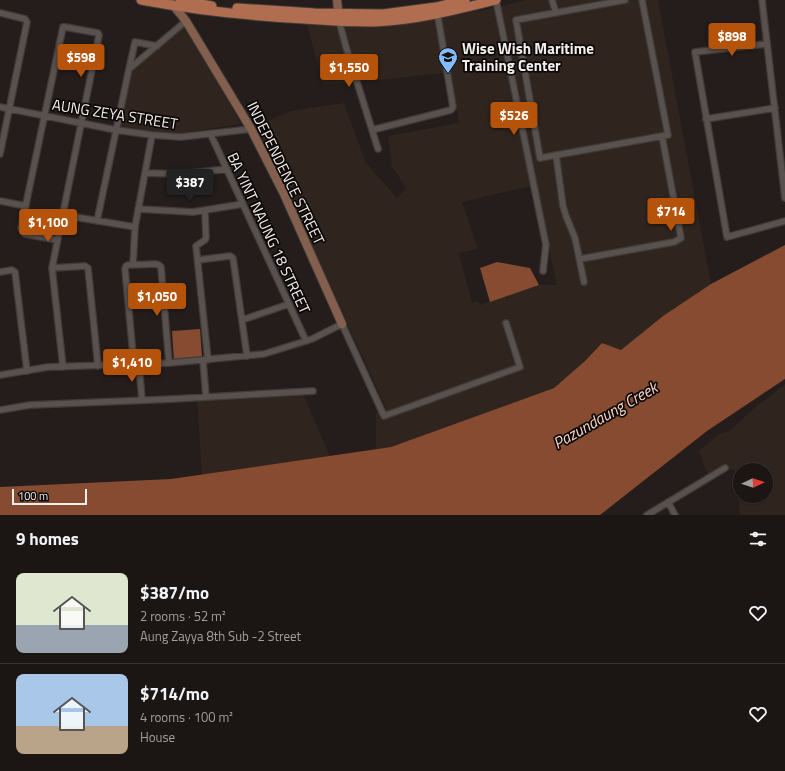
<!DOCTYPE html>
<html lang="en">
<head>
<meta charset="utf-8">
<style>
	body { margin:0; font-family:"Titillium Web",sans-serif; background:#241f1d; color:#f1f3f6; height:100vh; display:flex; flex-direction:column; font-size:15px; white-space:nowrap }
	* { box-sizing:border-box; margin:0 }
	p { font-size:13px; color:#a09fa0 }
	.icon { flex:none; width:22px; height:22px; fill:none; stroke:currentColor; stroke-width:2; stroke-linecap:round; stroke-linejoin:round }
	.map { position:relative; height:515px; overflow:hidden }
	.details { display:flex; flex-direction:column; background:#1b1614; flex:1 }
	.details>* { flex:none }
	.needle { width:26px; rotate:86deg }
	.tools { position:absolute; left:733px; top:463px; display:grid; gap:8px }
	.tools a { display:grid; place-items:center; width:40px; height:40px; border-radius:50%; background:#1b1614; box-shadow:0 1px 3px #0004,0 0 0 1px #393534; font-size:20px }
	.scale { position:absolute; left:12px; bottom:10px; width:75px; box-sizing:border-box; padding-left:4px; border:2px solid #f2eeec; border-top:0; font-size:11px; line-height:14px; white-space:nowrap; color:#f2eeec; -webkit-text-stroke:3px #0b0807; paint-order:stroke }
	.price { position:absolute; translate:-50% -34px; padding:0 9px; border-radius:4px; background:#b45309; color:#fff; font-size:13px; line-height:26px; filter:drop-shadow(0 1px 2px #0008) }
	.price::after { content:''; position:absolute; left:50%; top:24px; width:12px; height:9px; margin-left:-6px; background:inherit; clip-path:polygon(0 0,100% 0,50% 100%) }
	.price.active { background:#222; color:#fff }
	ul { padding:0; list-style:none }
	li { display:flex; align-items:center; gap:12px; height:100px; padding:0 16px }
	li+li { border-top:1px solid #393534 }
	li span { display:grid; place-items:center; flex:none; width:112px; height:80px; border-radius:8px; color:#555 }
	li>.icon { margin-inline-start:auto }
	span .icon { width:48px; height:48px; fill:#fffc; stroke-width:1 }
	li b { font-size:17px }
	h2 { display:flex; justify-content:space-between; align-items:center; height:48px; padding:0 16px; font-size:17px }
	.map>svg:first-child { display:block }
	.built { fill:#30241e; fill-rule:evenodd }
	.water { fill:#864b30 }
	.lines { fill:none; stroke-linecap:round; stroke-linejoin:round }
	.street-casing { stroke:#3f3b39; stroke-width:8 }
	.secondary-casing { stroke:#3f3b39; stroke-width:10 }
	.primary-casing { stroke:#3f3b39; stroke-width:11 }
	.street { stroke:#59514e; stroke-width:5.5 }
	.secondary { stroke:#845f4e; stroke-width:8 }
	.primary { stroke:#b06d4f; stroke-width:9 }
	.labels { text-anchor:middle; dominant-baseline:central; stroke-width:3.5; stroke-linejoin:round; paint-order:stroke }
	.poi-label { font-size:15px; font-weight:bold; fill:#f2eeec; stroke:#0b0807; text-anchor:start }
	.street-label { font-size:15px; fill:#f2eeec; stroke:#0b0807 }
	.water-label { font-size:16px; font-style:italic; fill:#fbd5c5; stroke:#0b0807 }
</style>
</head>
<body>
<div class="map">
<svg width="785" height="515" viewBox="0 0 785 515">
	<rect width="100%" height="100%" fill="#241d1b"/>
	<path class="built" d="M 525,0 L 658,0 L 711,284 L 663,316 L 621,350 L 602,343 L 585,361 L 554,388 L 391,447 L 376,449 L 376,413 L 386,408 L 257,126 L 290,111 L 344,103 L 366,163 L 397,198 L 406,188 L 392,166 L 388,136 L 459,123 L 451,72 L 354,83 L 323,84 L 307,25 L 355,26 L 442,18 L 499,7 ZM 535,185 L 557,285 L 539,285 L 480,305 L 478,301 L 472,303 L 459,253 L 478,249 L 462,202 Z
		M 185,25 L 241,124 L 181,133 L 152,132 L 120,128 L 132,71 Z
		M 785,384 L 785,515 L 740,515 L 738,491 L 733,469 L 708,476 L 699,451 L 719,434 L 730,431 L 753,409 ZM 740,470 L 766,470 L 766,496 L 740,496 Z
		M 304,396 L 330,456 L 202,475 L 197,401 Z"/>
	<path class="water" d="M 785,245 L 785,379 L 707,431 L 600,515 L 0,515 L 0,487 L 171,479 L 391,447 L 554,388 L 585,361 L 602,343 L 621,350 L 663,316 L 711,284 Z
		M 497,262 L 530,268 L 539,285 L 490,302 L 480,268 Z
		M 200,329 L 202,357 L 174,360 L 172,331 Z"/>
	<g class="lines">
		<g class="street-casing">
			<path id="street" d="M 496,0 L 546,245 L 543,271
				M 552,0 L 556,13
				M 625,0 L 516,20 L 540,158 L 668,135 L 642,0
				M 762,0 L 785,198
				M 0,13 L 25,19 L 27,22 L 0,154
				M 339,21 L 346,47 L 378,149
				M 767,44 L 695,52 L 727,237 L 785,221
				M 129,69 L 135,42 L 157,46
				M 0,107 L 116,130 L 152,135 L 181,137 L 251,129
				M 706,119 L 775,108
				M 372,130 L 451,110 L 453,107 L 437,11
				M 211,135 L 306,341
				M 556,155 L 563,206 L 566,216 L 575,238 L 584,282
				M 145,173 L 181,174 L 227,169
				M 0,201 L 26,206
				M 138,209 L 193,212 L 243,204
				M 205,211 L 206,238 L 205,240 L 196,246 L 208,360
				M 63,215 L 135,227
				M 97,221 L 129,69 L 186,21
				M 57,240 L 25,234 L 21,228 L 63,27 L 65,27 L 98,33 L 99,35 L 52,268 L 63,367
				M 580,259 L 674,242 L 681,238 L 662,136
				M 198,260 L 230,256 L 233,258 L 247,356
				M 133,265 L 135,227 L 152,135
				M 52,268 L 85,266 L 88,268 L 98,366
				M 0,272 L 12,270 L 15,272 L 27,371
				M 242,320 L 289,304
				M 203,361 L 206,396
				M 134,365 L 125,269 L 126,266 L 128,265 L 156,264 L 159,265 L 161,267 L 169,363
				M 139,365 L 142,400
				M 0,375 L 48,367 L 169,363 L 264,354 L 312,339 L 342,324 L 384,416 L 520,367 L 506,323
				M 0,410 L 30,405 L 173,399 L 313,391
				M 668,502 L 675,515
				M 647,515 L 725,468"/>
		</g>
		<g class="secondary-casing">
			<path id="secondary" d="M 169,0 L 186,21 L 251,129 L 284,194 L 342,324
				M 337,0 L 339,19"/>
		</g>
		<g class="primary-casing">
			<path id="primary" d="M 141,0 C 195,10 249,16 304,19 C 327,21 351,22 374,22 C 416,20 456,10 496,0
				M 180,0 L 212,6
				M 237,8 L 315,13 L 383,14 L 436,7 L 465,0"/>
		</g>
		<use href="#street" class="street"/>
		<use href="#secondary" class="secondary"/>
		<use href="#primary" class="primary"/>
	</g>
	<defs>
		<g id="school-pin" transform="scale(1)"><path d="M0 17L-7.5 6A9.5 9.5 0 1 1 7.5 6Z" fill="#86bbfb" stroke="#0b0807"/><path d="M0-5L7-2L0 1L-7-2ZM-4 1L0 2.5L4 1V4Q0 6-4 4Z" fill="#111"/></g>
	</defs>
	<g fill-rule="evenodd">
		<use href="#school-pin" x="448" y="57"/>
	</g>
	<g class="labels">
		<g class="poi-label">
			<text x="462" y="48">Wise Wish Maritime<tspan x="462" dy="17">Training Center</tspan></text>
		</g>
		<g class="street-label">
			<text transform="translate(115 114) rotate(9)">AUNG ZEYA STREET</text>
			<text transform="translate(286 173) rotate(64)">INDEPENDENCE STREET</text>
			<text transform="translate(269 233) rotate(65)">BA YINT NAUNG 18 STREET</text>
		</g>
		<g class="water-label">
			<text transform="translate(605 415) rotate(-30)">Pazundaung Creek</text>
		</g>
	</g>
</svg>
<div class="tools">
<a><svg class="needle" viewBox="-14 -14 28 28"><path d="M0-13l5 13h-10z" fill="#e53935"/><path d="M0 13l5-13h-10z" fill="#a09fa0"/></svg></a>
</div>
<div class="scale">100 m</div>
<b class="price" style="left:732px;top:57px">$898</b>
<b class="price" style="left:81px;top:78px">$598</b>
<b class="price" style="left:349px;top:88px">$1,550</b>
<b class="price" style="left:514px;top:136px">$526</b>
<b class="price active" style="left:190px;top:203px">$387</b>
<b class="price" style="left:671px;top:232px">$714</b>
<b class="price" style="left:48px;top:243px">$1,100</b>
<b class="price" style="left:157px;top:317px">$1,050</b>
<b class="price" style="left:132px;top:383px">$1,410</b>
</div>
<section class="details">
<h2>9 homes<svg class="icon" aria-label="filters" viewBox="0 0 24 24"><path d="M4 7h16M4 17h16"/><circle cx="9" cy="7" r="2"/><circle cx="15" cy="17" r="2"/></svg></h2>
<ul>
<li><span style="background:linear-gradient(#dfe7d0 65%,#9aa5b1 0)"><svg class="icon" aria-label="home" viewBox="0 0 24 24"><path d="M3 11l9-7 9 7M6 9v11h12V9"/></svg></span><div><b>$387/mo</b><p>2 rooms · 52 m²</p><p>Aung Zayya 8th Sub -2 Street</p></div><svg class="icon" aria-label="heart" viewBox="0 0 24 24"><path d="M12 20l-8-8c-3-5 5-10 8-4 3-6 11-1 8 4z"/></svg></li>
<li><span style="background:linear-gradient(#a9c7e8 65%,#b9a48a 0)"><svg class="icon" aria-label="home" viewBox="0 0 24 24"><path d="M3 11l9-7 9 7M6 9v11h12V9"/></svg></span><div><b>$714/mo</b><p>4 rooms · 100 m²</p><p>House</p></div><svg class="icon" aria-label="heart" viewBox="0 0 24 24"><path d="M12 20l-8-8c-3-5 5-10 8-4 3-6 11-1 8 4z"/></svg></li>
</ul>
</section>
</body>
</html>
